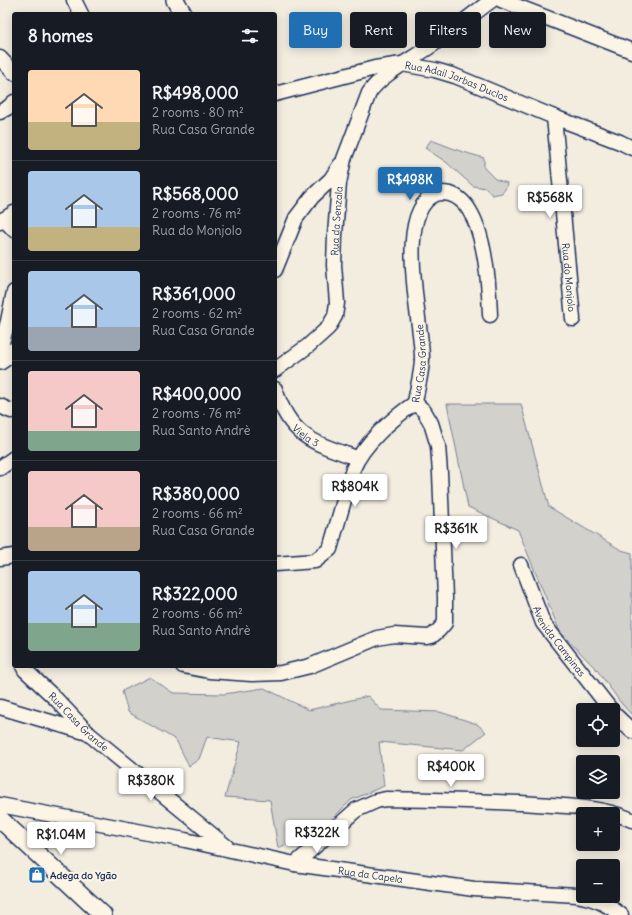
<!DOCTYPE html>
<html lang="en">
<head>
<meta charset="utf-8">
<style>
	body { margin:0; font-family:Delius,sans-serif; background:#20242c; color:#f1f3f6; height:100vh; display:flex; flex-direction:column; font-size:15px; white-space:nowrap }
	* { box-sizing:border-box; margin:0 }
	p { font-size:13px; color:#9ea1a6 }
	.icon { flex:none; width:22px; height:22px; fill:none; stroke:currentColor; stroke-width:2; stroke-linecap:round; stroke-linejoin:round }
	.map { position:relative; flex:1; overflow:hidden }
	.drawer { position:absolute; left:12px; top:12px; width:265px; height:656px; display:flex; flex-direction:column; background:#171b24; border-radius:4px; box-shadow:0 2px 10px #0003 }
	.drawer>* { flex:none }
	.top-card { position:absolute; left:289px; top:12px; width:283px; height:36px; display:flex; gap:8px }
	.controls { position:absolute; left:576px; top:703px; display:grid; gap:8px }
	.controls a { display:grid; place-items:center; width:44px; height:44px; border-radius:4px; background:#171b24; box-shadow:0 2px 10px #0003; font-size:20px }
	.price { position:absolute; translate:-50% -34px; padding:0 9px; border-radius:4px; background:#fff; color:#222; font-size:13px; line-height:26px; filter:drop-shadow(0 1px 2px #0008) }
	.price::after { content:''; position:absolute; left:50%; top:24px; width:12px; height:9px; margin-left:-6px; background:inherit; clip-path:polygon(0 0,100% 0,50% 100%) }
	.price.current { background:#1f6fb2; color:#fff }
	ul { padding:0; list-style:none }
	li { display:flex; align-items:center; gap:12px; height:100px; padding:0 16px }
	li+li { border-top:1px solid #363941 }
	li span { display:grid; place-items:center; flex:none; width:112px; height:80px; border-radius:4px; color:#555 }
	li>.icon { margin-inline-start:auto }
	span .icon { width:48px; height:48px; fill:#fffc; stroke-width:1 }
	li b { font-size:17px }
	h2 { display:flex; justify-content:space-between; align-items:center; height:48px; padding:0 16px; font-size:17px }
	.chip { padding:0 14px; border-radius:4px; background:#171b24; box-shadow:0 2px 10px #0003; font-size:14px; line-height:36px }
	.chip.current { background:#1f6fb2; color:#fff }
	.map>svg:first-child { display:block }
	.green { fill:#d3d1cc; stroke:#778095 }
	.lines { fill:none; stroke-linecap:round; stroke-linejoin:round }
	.minor-casing { stroke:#1b2f5e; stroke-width:17 }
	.major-casing { stroke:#1b2f5e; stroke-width:20 }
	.minor { stroke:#fcf5e5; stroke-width:14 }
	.major { stroke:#fcf5e5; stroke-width:17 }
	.labels { text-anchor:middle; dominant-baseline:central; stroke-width:4; stroke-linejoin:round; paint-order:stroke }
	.street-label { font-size:10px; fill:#1b2f5e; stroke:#fcf5e5 }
	.poi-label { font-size:10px; font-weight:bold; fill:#1b2f5e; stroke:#fcf5e5; text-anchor:start }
</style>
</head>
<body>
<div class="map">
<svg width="632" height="915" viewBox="0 0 632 915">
	<rect width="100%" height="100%" fill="#f3ede0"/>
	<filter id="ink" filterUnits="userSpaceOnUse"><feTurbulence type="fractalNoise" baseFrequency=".025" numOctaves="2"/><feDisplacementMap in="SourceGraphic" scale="8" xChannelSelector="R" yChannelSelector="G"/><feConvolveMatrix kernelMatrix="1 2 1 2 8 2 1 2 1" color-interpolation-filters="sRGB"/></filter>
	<g filter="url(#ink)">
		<path class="green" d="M 431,140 L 460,151 L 484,158 L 484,168 L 495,179 L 507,183 L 506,188 L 502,193 L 492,195 L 486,188 L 473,186 L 446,162 L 425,148 Z
			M 447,404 L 521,404 L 549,507 L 621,550 L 632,553 L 632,715 L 621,703 L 597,670 L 560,632 L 518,530 L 468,507 Z
			M 150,677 L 173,693 L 224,694 L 264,688 L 309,710 L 368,696 L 381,710 L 440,712 L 477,724 L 486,732 L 463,750 L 379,742 L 384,786 L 351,800 L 322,829 L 278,848 L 270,800 L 225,797 L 241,742 L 207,737 L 199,759 L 189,766 L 176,740 L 128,712 L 122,691 Z"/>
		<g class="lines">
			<g class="minor-casing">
				<g id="minor">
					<path d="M 74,0 L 81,14"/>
					<path d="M 501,0 L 632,51"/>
					<path d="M 0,58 L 14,73"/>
					<path id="s1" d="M 275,94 L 375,68 L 402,64 L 435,70 L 455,76 L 554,117 L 620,142 L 632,148"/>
					<path d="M 0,112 L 9,107 L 14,102"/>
					<path id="s2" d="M 554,117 L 573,319"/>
					<path d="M 4,219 L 14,230"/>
					<path d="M 0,222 L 14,213"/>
					<path d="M 275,270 L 296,218 L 312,197 L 331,179 L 340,165"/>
					<path d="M 0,350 L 8,321 L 14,292"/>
					<path id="s3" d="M 275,370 L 308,346 L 328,328 L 335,316 L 337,303 L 334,265 L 335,235 L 339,183 L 344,159 L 369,93 C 381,74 416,57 435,43 C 454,29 473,14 492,0"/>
					<path id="s4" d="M 275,389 C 290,437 314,443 357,458"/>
					<path id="s5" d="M 415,403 C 417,388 422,373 422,358 C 422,321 393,212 436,194 C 441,192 445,193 450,194 C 485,204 489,285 490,315"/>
					<path d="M 0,406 L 11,411 L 14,410"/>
					<path d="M 0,468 L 14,458"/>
					<path d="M 0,558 L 14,556"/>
					<path d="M 275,564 L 315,561 L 330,549 L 353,469 C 363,444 393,418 415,403"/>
					<path id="s6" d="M 521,565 L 543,623 L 611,710"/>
					<path id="s7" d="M 23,666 L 25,670 L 56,699 L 89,734 L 227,847"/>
					<path d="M 183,666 L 209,671 L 252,674 L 281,673 L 310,666 L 377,638 L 394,635 L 427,637 L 432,636 L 439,630 L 445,623 L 445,598 L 440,473 L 438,446 L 431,423 L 424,411 L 415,403"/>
					<path d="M 0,707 L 88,733"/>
					<path d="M 613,713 L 632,731"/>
					<path id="s8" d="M 0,805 L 185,840 L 295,864 L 474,889 L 577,895 C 595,898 607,904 621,915"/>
					<path d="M 295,864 L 356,810 L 376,801 L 386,799 C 436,800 486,801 536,804 C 568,806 602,807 632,820"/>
				</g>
			</g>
			<g class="major-casing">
				<path id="major" d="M 175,0 L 183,14
					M 0,361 L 14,351
					M 0,819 L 103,915"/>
			</g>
			<use href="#minor" class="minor"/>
			<use href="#major" class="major"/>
		</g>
	</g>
	<defs>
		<g id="shop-square" transform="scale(0.9)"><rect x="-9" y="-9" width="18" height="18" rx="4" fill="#1f6fb2" stroke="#fcf5e5"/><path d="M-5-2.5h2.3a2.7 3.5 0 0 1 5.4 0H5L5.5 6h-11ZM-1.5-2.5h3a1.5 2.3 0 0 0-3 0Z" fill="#fff"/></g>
	</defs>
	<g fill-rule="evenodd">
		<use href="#shop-square" x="37" y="875"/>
	</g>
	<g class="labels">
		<g class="street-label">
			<text stroke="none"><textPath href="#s1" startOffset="188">Rua Adail Jarbas Duclos</textPath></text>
			<text stroke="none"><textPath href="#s3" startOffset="177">Rua da Senzala</textPath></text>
			<text stroke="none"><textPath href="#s2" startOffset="161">Rua do Monjolo</textPath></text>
			<text stroke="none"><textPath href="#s5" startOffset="40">Rua Casa Grande</textPath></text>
			<text stroke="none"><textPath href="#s4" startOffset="57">Viela 3</textPath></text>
			<text stroke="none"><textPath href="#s6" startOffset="86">Avenida Campinas</textPath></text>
			<text stroke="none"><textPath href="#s7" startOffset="79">Rua Casa Grande</textPath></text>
			<text stroke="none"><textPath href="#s8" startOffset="377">Rua da Capela</textPath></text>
		</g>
		<g class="poi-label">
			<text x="50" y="875">Adega do Ygão</text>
		</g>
	</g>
</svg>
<div class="controls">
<a><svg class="icon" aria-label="locate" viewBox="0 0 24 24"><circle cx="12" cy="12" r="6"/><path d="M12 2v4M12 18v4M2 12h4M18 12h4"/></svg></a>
<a><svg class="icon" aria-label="layers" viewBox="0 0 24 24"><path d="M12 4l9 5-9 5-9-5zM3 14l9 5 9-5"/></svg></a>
<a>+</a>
<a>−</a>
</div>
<b class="price current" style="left:410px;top:201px">R$498K</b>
<b class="price" style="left:550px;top:219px">R$568K</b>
<b class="price" style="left:355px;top:508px">R$804K</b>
<b class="price" style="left:456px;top:550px">R$361K</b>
<b class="price" style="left:451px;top:788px">R$400K</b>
<b class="price" style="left:151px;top:802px">R$380K</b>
<b class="price" style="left:317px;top:854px">R$322K</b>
<b class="price" style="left:61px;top:856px">R$1.04M</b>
<div class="top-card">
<a class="chip current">Buy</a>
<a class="chip">Rent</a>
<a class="chip">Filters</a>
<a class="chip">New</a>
</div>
<section class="drawer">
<h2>8 homes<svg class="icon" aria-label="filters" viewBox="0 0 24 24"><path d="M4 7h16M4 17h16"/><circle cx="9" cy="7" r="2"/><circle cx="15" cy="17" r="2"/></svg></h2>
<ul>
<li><span style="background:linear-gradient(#ffd9b3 65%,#c2b280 0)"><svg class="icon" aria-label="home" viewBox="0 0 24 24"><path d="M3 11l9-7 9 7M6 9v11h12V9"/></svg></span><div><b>R$498,000</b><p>2 rooms · 80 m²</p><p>Rua Casa Grande</p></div></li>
<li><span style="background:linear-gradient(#a9c7e8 70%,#c2b280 0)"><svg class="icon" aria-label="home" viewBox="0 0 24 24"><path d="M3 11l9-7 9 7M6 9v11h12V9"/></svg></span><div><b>R$568,000</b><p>2 rooms · 76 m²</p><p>Rua do Monjolo</p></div></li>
<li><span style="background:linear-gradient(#a9c7e8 70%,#9aa5b1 0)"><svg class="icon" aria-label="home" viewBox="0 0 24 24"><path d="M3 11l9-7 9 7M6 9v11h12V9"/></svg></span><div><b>R$361,000</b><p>2 rooms · 62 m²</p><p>Rua Casa Grande</p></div></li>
<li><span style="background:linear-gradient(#f6c9c9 75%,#7fa58c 0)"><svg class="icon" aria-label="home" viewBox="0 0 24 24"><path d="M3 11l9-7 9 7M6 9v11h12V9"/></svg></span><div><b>R$400,000</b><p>2 rooms · 76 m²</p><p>Rua Santo Andrè</p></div></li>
<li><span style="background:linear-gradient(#f6c9c9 70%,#b9a48a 0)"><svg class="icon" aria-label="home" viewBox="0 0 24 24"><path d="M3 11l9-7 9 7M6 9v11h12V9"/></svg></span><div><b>R$380,000</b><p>2 rooms · 66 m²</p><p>Rua Casa Grande</p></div></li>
<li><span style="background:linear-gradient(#a9c7e8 65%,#7fa58c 0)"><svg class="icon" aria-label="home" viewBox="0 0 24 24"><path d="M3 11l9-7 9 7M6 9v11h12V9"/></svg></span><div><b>R$322,000</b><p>2 rooms · 66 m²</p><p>Rua Santo Andrè</p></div></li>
</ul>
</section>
</div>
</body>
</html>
